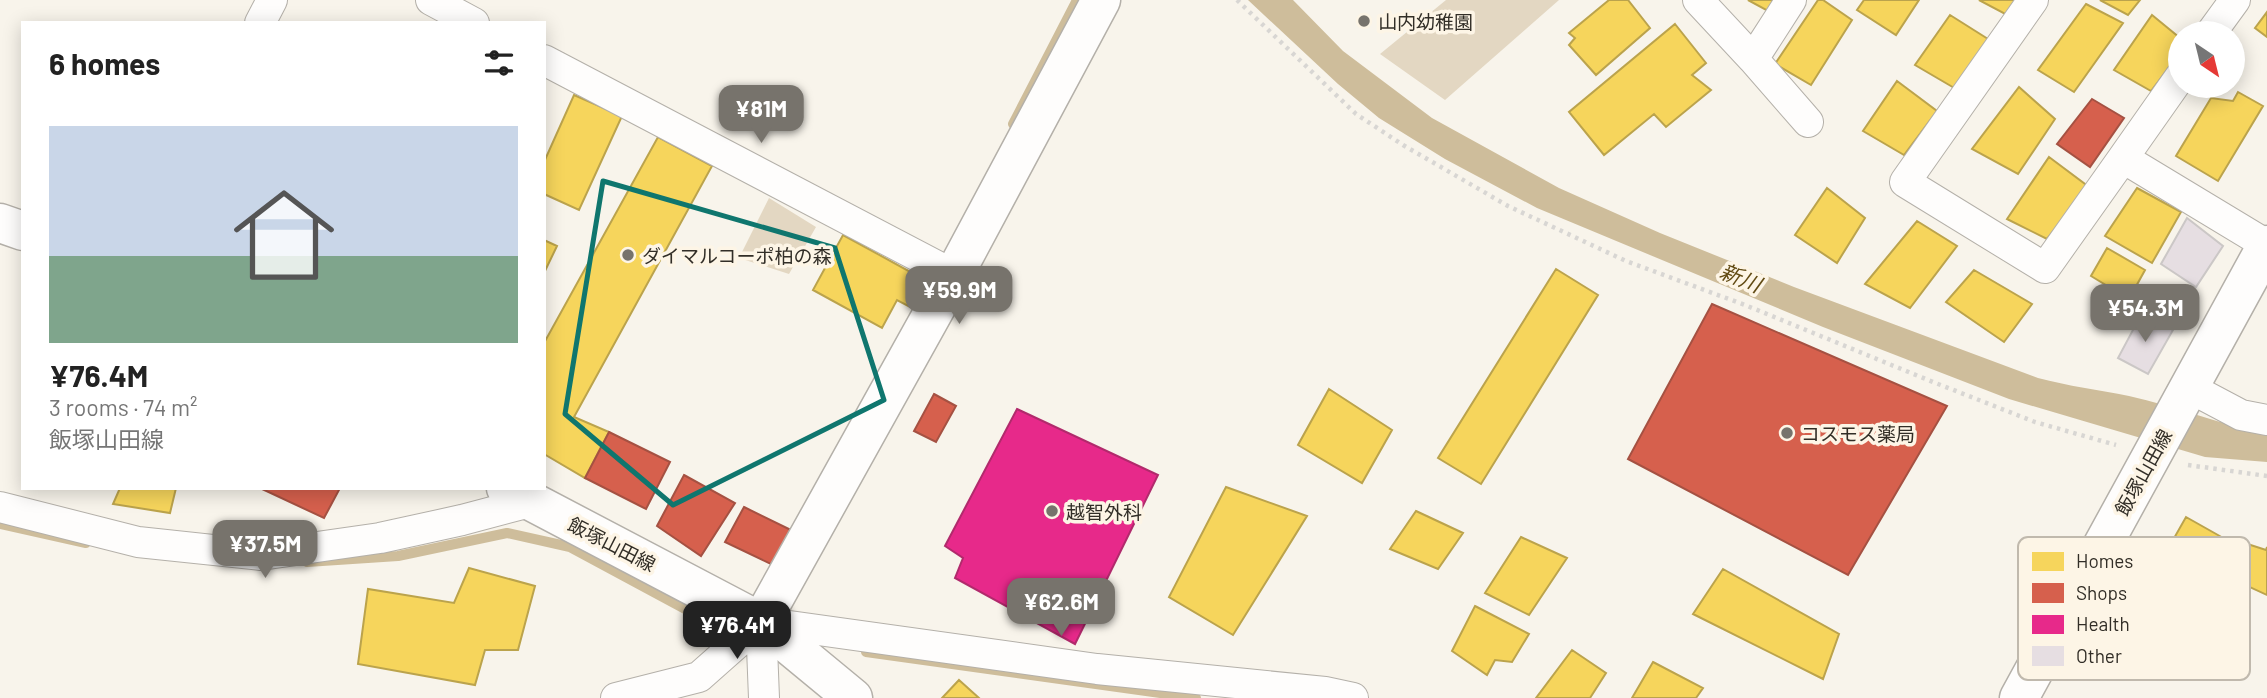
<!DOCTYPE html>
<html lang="en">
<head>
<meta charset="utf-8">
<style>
	body { margin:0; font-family:Barlow,"Noto Sans JP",sans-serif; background:#f2f2f2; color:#222; height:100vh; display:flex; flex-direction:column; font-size:26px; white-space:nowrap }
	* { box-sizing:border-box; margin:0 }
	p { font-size:23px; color:#767676 }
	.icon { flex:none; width:38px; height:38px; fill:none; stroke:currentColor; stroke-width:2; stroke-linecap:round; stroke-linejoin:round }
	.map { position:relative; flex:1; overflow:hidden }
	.details { position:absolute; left:21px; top:21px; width:525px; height:469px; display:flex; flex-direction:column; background:#fff; border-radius:0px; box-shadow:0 4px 18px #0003 }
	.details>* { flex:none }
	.needle { width:46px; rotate:145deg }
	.fabs { position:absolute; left:2168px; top:21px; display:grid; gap:14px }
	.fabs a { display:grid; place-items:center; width:77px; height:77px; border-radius:50%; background:#fff; box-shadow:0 4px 18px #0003; font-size:35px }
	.price { position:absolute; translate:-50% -60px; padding:0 16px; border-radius:14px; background:#77736c; color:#fff; font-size:23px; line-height:46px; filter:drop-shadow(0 2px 4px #0008) }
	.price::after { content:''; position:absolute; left:50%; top:42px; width:21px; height:16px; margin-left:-10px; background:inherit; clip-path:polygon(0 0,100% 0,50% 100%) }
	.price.current { background:#222; color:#fff }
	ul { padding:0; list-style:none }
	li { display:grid; align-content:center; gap:14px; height:371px; padding:0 28px }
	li+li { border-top:2px solid #e0e0e0 }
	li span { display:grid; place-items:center; height:217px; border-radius:0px; color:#555 }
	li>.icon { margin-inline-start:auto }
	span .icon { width:126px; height:126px; fill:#fffc; stroke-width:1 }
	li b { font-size:30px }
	h2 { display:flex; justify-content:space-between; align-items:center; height:84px; padding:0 28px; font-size:30px }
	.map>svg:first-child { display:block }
	.green { fill:#e3d7c2 }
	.water { fill:#cebd9b }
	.homes { fill:#f6d55c; stroke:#bba34c; stroke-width:2 }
	.shops { fill:#d6604d; stroke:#a55142; stroke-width:2 }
	.health { fill:#e7298a; stroke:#b12a6c; stroke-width:2 }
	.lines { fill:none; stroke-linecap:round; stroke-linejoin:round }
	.stream { stroke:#cebd9b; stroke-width:10 }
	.building { fill:#e6dee2; stroke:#cbc7c6; stroke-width:2 }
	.minor-casing { stroke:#b4b0a9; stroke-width:32 }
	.tertiary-casing { stroke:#b4b0a9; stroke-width:41 }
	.secondary-casing { stroke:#b4b0a9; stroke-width:41 }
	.path { stroke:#d8d6d3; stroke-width:4.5; stroke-dasharray:3.5 5; stroke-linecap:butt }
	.minor { stroke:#fefdfc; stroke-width:30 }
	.tertiary { stroke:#fefdfc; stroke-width:38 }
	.secondary { stroke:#fefdfc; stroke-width:38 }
	.marked { fill:none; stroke:#0f766e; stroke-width:5; stroke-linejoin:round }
	.poi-dot { fill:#77736c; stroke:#fdf5e6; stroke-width:2.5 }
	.labels { text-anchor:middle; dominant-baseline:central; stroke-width:7; stroke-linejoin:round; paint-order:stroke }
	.poi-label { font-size:19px; fill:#322e27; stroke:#fdf5e6; text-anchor:start }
	.street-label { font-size:19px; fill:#322e27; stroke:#fdf5e6 }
	.water-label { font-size:21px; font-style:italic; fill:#624b14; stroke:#fdf5e6 }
	.key { fill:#fdf5e6; stroke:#c0b9ad; stroke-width:2 }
	.key-label { font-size:19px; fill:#322e27 }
</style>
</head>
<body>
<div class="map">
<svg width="2267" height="698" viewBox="0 0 2267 698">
	<rect width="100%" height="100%" fill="#f8f4eb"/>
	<path class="green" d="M 1446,0 L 1559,0 L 1445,100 L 1380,54 Z
		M 769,198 L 816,227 L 789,274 L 739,258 Z"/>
	<path class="water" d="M 1248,0 L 1293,0 L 1343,51 L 1432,118 L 1559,188 L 1660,233 L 1794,287 L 2038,378 C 2068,386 2099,390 2129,396 C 2176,406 2220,425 2267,433 L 2267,462 L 2205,457 L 2009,399 L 1823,327 L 1537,208 L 1445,159 L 1379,118 L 1338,84 Z"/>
	<path class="homes" d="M 1609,0 L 1628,0 L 1650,28 L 1596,75 L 1569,45 L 1575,38 L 1569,33 Z
		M 1748,0 L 1774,0 L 1768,11 Z
		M 1818,0 L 1823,0 L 1852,20 L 1811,85 L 1775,64 Z
		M 1864,0 L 1919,0 L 1896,35 L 1857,10 Z
		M 1979,0 L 2019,0 L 2009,16 Z
		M 2100,0 L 2140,0 L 2128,15 Z
		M 2086,4 L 2123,23 L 2074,92 L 2038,70 Z
		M 2267,12 L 2267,37 L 2255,28 Z
		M 1950,15 L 1988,39 L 1956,89 L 1915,65 Z
		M 2152,15 L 2180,38 L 2180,53 L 2151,91 L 2114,70 Z
		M 1675,24 L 1706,63 L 1692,75 L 1711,90 L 1666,127 L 1654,114 L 1604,155 L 1569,112 Z
		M 1897,81 L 1937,111 L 1904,155 L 1863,131 Z
		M 2019,87 L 2055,119 L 2018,174 L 1972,149 Z
		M 2238,92 L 2263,106 L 2218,181 L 2176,156 L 2211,98 L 2233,101 Z
		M 574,95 L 622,116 L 579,210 L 544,194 L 544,162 Z
		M 658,137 L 712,166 L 574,417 L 609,432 L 585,478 L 544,454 L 544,343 Z
		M 2049,157 L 2089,187 L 2047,239 L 2007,219 Z
		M 1827,188 L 1865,218 L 1837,263 L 1795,235 Z
		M 2137,188 L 2181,212 L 2152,263 L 2105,236 Z
		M 1917,221 L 1957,246 L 1910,308 L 1865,284 Z
		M 843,235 L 925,280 L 910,307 L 897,300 L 882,328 L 813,290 Z
		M 544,240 L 557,246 L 544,273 Z
		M 2107,248 L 2145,270 L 2129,299 L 2091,276 Z
		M 1556,269 L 1598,295 L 1481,484 L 1438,458 Z
		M 1974,270 L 2032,304 L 2004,342 L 1946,302 Z
		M 1329,389 L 1392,430 L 1362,483 L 1298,445 Z
		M 1226,487 L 1307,516 L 1233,635 L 1169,597 Z
		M 120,488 L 176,488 L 170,513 L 113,504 Z
		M 1416,511 L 1463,533 L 1438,569 L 1390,549 Z
		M 2186,517 L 2225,539 L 2207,567 L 2169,547 Z
		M 1521,537 L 1567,558 L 1529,615 L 1485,593 Z
		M 2232,539 L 2266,550 L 2267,547 L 2267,595 L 2217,572 Z
		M 469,568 L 535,586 L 518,650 L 485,650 L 475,685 L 358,664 L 368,589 L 454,603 Z
		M 1723,569 L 1839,634 L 1823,679 L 1693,614 Z
		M 1475,606 L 1529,634 L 1512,662 L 1495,660 L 1487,675 L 1452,651 Z
		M 1572,650 L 1606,673 L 1590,698 L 1536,698 Z
		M 1653,662 L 1703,688 L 1696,698 L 1632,698 Z
		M 959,680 L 979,698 L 942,698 Z"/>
	<path class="shops" d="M 2092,99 L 2124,118 L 2090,167 L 2057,144 Z
		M 1712,304 L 1947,406 L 1848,575 L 1628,459 Z
		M 934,394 L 956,406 L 936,442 L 914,431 Z
		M 609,432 L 670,462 L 646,509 L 585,478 Z
		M 684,475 L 735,503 L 701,556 L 657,526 Z
		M 260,488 L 340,488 L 324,518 Z
		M 744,507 L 793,531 L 775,566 L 725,542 Z"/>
	<path class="health" d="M 1017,409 L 1158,475 L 1075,644 L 955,578 L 963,558 L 945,546 Z"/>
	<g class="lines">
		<path class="stream" d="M 1013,124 L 1077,0
			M 0,524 L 86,543
			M 307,562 L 398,556 L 507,533 L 570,547 L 728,632
			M 866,652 L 1196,698"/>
	</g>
	<path class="building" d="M 2187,218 L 2223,246 L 2196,287 L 2161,264 Z
		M 2142,313 L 2173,330 L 2148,374 L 2118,358 Z"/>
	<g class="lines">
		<g class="minor-casing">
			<path id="minor" d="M 431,0 L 474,23
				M 1698,0 L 1753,59
				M 1791,0 L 1753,59 L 1808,122
				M 2033,0 L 1905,182 L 2045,268 L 2123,158 L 2267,245
				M 260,23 L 272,0
				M 2211,33 L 2235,0
				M 544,60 L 954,275
				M 2123,158 L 2180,77
				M 2190,388 L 2241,415 L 2267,420
				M 0,507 L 138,542 L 261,555 L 380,538 L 462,520 L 530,502
				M 761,622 L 764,698
				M 616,698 L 699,677 L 761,622 L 1097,669 L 1325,692 L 1353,698"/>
		</g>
		<g class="tertiary-casing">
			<path id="tertiary" d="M 761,622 L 954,275 L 1101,0"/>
		</g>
		<g class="secondary-casing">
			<path id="secondary" d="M 0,223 L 23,231
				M 506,488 L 761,622 L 853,698
				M 2019,698 L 2267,245"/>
		</g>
		<path class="path" d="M 1237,0 L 1356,114 L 1403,145 L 1508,206 L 1626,261 L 1745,305 L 1933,382 L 2035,422 L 2116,445
			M 2188,465 L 2267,476"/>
		<use href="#minor" class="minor"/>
		<use href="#tertiary" class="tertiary"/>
		<use href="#secondary" class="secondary"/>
	</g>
	<path class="marked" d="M 603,181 L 835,248 L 884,400 L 673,505 L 565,414 Z"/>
	<g class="poi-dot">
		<circle cx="1364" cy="21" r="7"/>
		<circle cx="628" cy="255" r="7"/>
		<circle cx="1787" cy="433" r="7"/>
		<circle cx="1052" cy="511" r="7"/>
	</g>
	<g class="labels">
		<g class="poi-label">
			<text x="1378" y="21">山内幼稚園</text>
			<text x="642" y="255">ダイマルコーポ柏の森</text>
			<text x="1801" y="433">コスモス薬局</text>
			<text x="1066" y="511">越智外科</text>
		</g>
		<g class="street-label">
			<text transform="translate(2143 472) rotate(-61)">飯塚山田線</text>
			<text transform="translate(612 544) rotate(27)">飯塚山田線</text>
		</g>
		<g class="water-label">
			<text transform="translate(1741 277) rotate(22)">新川</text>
		</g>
	</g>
	<rect x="2018" y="537" width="232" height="143" rx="10" class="key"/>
	<rect x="2032" y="552" width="32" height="19" fill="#f6d55c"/>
	<rect x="2032" y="583" width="32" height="20" fill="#d6604d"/>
	<rect x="2032" y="615" width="32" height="19" fill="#e7298a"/>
	<rect x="2032" y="646" width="32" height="20" fill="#e6dee2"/>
	<g class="key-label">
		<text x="2076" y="568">Homes</text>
		<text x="2076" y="600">Shops</text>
		<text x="2076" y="631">Health</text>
		<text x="2076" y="663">Other</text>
	</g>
</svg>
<div class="fabs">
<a><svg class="needle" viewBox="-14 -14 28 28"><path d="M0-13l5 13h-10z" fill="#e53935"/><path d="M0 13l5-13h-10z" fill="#767676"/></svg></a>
</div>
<b class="price" style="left:761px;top:145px">¥81M</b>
<b class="price" style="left:959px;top:326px">¥59.9M</b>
<b class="price" style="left:2145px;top:344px">¥54.3M</b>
<b class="price" style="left:265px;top:580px">¥37.5M</b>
<b class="price" style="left:1061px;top:638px">¥62.6M</b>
<b class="price current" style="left:737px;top:661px">¥76.4M</b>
<section class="details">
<h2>6 homes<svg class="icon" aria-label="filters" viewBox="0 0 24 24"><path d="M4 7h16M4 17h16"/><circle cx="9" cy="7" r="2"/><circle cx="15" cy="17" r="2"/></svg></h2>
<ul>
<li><span style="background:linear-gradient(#c9d6e8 60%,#7fa58c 0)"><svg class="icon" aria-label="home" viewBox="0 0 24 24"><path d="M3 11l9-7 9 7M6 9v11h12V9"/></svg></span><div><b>¥76.4M</b><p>3 rooms · 74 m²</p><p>飯塚山田線</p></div></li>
</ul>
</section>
</div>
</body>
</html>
